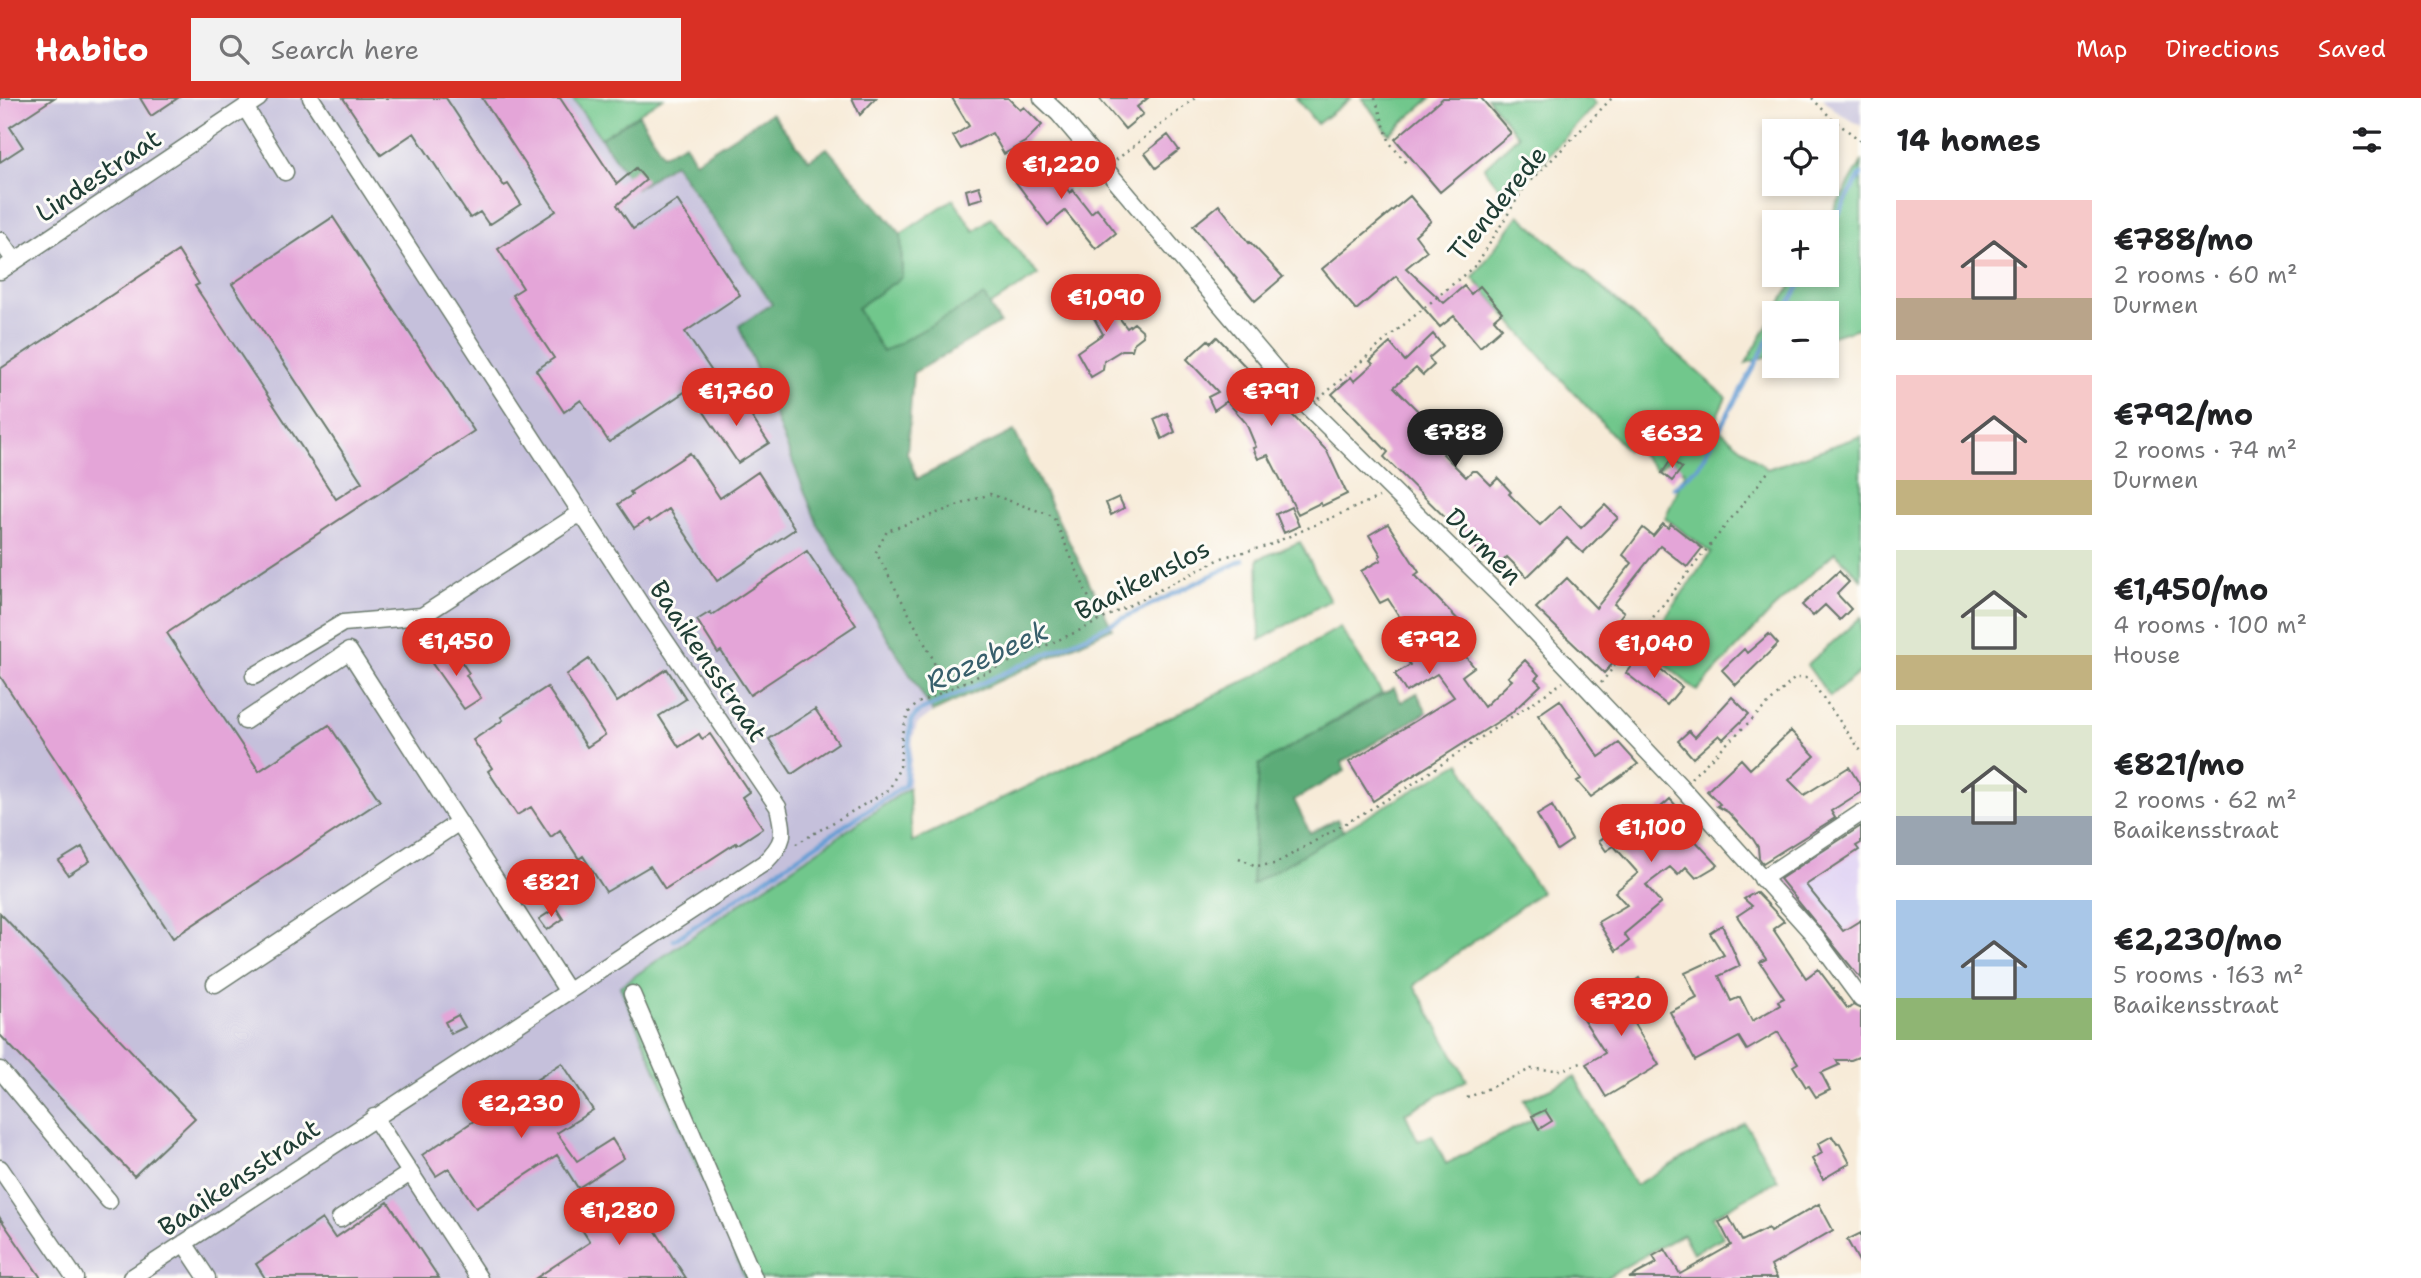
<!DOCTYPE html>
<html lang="en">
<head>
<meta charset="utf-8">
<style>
	body { margin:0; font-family:"Shantell Sans",sans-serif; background:#f2f2f2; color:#202124; height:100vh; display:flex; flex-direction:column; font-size:26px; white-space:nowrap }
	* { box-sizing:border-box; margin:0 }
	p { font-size:23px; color:#757577 }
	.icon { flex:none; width:38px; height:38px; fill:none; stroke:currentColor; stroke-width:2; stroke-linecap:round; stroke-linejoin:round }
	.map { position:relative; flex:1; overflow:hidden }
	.drawer { display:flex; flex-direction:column; background:#fff; width:560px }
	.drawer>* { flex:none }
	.fabs { position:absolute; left:1762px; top:21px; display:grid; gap:14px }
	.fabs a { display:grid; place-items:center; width:77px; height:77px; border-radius:0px; background:#fff; box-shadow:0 4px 10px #0003; font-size:35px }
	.price { position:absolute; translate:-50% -60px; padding:0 16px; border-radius:24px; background:#d93025; color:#fff; font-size:23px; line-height:46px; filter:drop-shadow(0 2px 4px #0008) }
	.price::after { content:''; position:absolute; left:50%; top:42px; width:21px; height:16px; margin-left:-10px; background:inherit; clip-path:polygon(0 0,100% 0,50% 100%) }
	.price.on { background:#222; color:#fff }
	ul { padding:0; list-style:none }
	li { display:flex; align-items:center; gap:21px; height:175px; padding:0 35px }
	li span { display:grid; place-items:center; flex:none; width:196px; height:140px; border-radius:0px; color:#555 }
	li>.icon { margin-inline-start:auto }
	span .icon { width:84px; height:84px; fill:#fffc; stroke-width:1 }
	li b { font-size:30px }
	h2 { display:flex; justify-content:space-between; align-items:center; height:84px; padding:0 35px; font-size:30px }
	header { display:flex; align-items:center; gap:42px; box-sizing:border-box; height:98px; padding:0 35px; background:#d93025; color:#fff }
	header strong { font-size:33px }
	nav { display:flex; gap:38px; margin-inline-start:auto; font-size:24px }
	.search { width:490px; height:63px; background:#f2f2f2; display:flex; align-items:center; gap:18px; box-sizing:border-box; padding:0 24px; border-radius:0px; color:#757577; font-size:26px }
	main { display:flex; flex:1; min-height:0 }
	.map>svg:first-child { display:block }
	.built { fill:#e1d4f4 }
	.industrial { fill:#c5c0db }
	.green { fill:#71c78c; stroke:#488260; stroke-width:2 }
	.forest { fill:#5cac78; stroke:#3e7456; stroke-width:2 }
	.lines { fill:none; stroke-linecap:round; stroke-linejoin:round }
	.stream { stroke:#669ed4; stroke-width:4.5 }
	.building { fill:#e4a5d8 }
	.minor-casing { stroke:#6b7a6d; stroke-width:19 }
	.path { stroke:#6b7a6d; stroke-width:2.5; stroke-dasharray:2 5; stroke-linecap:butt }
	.minor { stroke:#fff; stroke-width:16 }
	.labels { text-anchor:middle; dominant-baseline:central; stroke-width:6; stroke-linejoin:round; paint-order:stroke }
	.street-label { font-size:26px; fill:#1f3d34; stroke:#fdfcf7 }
	.water-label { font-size:28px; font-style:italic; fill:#385f6c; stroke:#fdfcf7 }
</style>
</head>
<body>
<header>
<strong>Habito</strong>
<div class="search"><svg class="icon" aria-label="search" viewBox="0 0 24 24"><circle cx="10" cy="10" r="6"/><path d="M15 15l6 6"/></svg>Search here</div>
<nav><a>Map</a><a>Directions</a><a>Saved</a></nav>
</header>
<main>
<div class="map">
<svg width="1861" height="1180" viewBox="0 0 1861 1180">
	<rect width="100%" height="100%" fill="#fdfcf7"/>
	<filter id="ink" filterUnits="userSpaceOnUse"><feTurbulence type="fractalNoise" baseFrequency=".0143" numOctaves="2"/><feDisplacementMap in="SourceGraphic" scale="14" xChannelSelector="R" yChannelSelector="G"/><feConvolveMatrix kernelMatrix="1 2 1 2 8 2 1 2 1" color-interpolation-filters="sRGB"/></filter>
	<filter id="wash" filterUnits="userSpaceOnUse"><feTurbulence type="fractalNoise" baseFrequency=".00686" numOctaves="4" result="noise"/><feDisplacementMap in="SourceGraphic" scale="28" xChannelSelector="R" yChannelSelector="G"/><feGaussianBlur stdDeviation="1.57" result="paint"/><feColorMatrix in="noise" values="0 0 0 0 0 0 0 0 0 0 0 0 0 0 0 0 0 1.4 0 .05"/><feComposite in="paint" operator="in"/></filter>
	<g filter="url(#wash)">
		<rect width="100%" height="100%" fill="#f7ebd8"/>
		<path class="built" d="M 1861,726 L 1861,835 L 1837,851 L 1779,780 Z"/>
		<path class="industrial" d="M 0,0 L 572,0 L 636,91 L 674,64 L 772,207 L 740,228 L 762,289 L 818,427 L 933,614 L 917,626 L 913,640 L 909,690 L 620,888 L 745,1180 L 0,1180 Z
			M 1823,0 L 1861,0 L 1861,28 L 1836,13 Z"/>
		<path class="green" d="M 572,0 L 663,0 L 601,40 Z
			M 1296,0 L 1351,0 L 1317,26 Z
			M 1362,0 L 1431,0 L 1389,36 Z
			M 1487,0 L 1591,0 L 1596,6 L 1508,101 L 1484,70 L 1518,38 Z
			M 1861,65 L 1861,229 L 1827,240 L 1827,215 L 1775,215 L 1797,177 L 1827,177 L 1827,124 Z
			M 953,101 L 974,133 L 991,120 L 1038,177 L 989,208 L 984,199 L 883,254 L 857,210 L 902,179 L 901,136 Z
			M 1519,117 L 1726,299 L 1713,326 L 1767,371 L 1861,338 L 1861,481 L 1835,454 L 1772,512 L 1697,593 L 1644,549 L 1711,455 L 1665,420 L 1685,375 L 1670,361 L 1656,372 L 1634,349 L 1627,352 L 1553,272 L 1473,180 Z
			M 1774,216 L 1774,256 L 1746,265 Z
			M 1300,444 L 1330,502 L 1260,542 L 1258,461 Z
			M 1861,519 L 1861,573 L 1830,599 L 1807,567 Z
			M 1340,529 L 1382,595 L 1259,667 L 1252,785 L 1460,665 L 1503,739 L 1541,794 L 1414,887 L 1467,982 L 1405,1015 L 1418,1043 L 1432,1037 L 1446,1066 L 1533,1021 L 1524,1002 L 1575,979 L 1635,1087 L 1745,1025 L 1778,1082 L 1712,1119 L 1723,1139 L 1693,1155 L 1683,1136 L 1605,1180 L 745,1180 L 620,888 L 909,690 L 912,744 L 1261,575 Z"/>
		<path class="forest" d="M 771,15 L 809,62 L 827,50 L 901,136 L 902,179 L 857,210 L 883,254 L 984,198 L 1000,225 L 913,275 L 907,355 L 917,381 L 1014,333 L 1112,530 L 933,614 L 818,427 L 739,228 L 772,206 L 674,65 L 636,91 L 601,40 L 639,17 L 663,57 L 685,45 L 695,63 Z
			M 1394,590 L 1401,604 L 1417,595 L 1427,614 L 1342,664 L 1345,673 L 1294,702 L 1310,735 L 1337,721 L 1343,733 L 1252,786 L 1259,667 Z"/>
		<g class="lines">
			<path class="stream" d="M 1827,137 L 1861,76
				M 1784,215 L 1805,177
				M 1674,390 L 1699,368 L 1774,232
				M 674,842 L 905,687 L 911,623 L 918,614 L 1084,539 L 1243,462"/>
		</g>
		<g id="blocks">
			<path class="building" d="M 0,0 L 54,0 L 10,29 L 23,49 L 0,64 Z
				M 140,0 L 178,0 L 151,18 Z
				M 343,0 L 446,0 L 504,88 L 508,86 L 521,106 L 489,127 L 480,114 L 470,120 L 414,35 L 381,57 Z
				M 482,0 L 560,0 L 617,86 L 636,70 L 646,82 L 617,107 L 633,131 L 677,102 L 740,197 L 685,234 L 713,275 L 609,344 L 581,302 L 564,314 L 536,272 L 554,260 L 512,197 L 523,190 L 498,151 L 556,113 Z
				M 852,0 L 876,0 L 860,17 Z
				M 952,0 L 1008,0 L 1020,12 L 1024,9 L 1042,27 L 1025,44 L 1004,56 L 992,35 L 961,51 L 953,38 L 969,28 Z
				M 1099,0 L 1148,0 L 1137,9 L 1143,16 L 1125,31 Z
				M 1443,0 L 1481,0 L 1511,35 L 1440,94 L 1395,41 Z
				M 1168,37 L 1179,52 L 1156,70 L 1145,55 Z
				M 1041,56 L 1070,95 L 1073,92 L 1091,115 L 1097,110 L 1116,135 L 1096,151 L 1065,113 L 1048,127 L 1012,79 Z
				M 979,88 L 983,100 L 969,104 L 966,92 Z
				M 1410,98 L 1431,123 L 1415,137 L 1427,153 L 1406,170 L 1444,205 L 1464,188 L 1471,196 L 1480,188 L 1502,214 L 1494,221 L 1502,230 L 1480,249 L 1454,218 L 1440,229 L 1396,178 L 1356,212 L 1322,171 Z
				M 1219,107 L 1249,145 L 1250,144 L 1283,179 L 1255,203 L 1193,128 Z
				M 333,119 L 474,333 L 167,535 L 259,673 L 329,627 L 380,703 L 173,840 L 0,578 L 0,271 L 178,153 L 199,186 L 195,188 L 336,401 L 362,384 L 232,186 Z
				M 1097,190 L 1127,230 L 1134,225 L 1142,232 L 1143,238 L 1134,245 L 1132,252 L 1122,252 L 1104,263 L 1103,272 L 1091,279 L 1077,254 L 1103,236 L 1082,199 Z
				M 1433,236 L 1443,248 L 1429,260 L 1434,267 L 1423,277 L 1416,270 L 1394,289 L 1422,317 L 1426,317 L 1438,327 L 1445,320 L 1462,337 L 1443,356 L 1466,379 L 1472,373 L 1477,373 L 1491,387 L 1498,380 L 1511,394 L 1509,396 L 1540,427 L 1560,408 L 1581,430 L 1605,407 L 1618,420 L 1583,455 L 1567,440 L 1527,479 L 1507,459 L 1496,470 L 1384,359 L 1388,354 L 1332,296 L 1351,279 L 1354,283 L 1373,266 L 1370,263 L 1390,245 L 1405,263 Z
				M 1217,239 L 1327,353 L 1347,396 L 1322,408 L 1320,405 L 1298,416 L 1268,357 L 1258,361 L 1253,350 L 1256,349 L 1246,325 L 1227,303 L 1214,312 L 1208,299 L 1218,294 L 1187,261 L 1208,242 L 1211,245 Z
				M 735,294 L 769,345 L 738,365 L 704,314 Z
				M 1167,315 L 1175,334 L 1162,341 L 1154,321 Z
				M 690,355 L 720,400 L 758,374 L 795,431 L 717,483 L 669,411 L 650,424 L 648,421 L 634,430 L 618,406 L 632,397 L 630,394 Z
				M 1671,362 L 1682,370 L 1672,383 L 1662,375 Z
				M 1119,399 L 1124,410 L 1111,417 L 1106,405 Z
				M 1291,409 L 1299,428 L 1284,435 L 1276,416 Z
				M 1388,426 L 1419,474 L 1415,477 L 1465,529 L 1452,541 L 1474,569 L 1462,578 L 1484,609 L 1512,582 L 1508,579 L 1525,562 L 1539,577 L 1535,581 L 1541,587 L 1510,616 L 1373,703 L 1349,664 L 1454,599 L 1437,576 L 1406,594 L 1395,576 L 1410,567 L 1405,558 L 1410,555 L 1401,540 L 1410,535 L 1388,501 L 1380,505 L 1361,473 L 1381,462 L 1379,459 L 1381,457 L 1369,437 Z
				M 1663,426 L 1668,430 L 1671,426 L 1702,450 L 1687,469 L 1660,448 L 1614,506 L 1624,514 L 1616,524 L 1625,531 L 1609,550 L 1619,559 L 1604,575 L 1536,510 L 1567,480 L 1596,510 L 1632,465 L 1623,457 L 1643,430 L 1653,438 Z
				M 807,453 L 856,527 L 750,597 L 721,553 L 718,555 L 697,522 L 710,514 L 712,517 Z
				M 1839,473 L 1849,484 L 1837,496 L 1851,511 L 1840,522 L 1825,507 L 1813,518 L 1802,507 Z
				M 1769,536 L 1778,546 L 1736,587 L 1722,572 L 1744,551 L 1747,555 Z
				M 452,550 L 469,575 L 466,577 L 481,600 L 464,611 L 431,564 Z
				M 1640,556 L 1682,589 L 1667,607 L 1626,575 Z
				M 589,561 L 617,604 L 667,571 L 686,601 L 659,618 L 679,649 L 699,636 L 702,641 L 710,636 L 749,694 L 742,699 L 763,730 L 737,747 L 736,745 L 665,791 L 650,768 L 606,794 L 583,758 L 579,761 L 560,732 L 551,739 L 531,709 L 517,717 L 488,673 L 492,670 L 473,642 L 503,622 L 501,619 L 547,589 L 587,649 L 605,637 L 566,577 Z
				M 1732,599 L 1749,616 L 1723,641 L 1719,637 L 1693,660 L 1678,643 L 1689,633 L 1695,639 Z
				M 1560,602 L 1599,659 L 1619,645 L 1638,666 L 1591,699 L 1577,683 L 1581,681 L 1538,617 Z
				M 815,611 L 838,645 L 792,676 L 769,641 Z
				M 1791,633 L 1815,658 L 1789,682 L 1804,697 L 1849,669 L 1861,688 L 1861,694 L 1831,713 L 1835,720 L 1763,765 L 1759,760 L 1758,749 L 1753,741 L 1728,714 L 1717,708 L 1720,706 L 1707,693 L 1741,661 L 1750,671 Z
				M 1670,701 L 1697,731 L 1690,737 L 1718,767 L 1696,780 L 1686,769 L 1678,777 L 1670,769 L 1646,787 L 1661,805 L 1624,836 L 1629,843 L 1616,853 L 1598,824 L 1627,807 L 1615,794 L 1638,775 L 1614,748 L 1606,753 L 1599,743 L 1607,737 L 1605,735 L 1624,722 L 1635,737 L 1654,720 L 1652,717 Z
				M 1552,708 L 1572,742 L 1557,752 L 1537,717 Z
				M 1861,728 L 1861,745 L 1856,748 L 1859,752 L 1806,787 L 1843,833 L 1861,822 L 1861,881 L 1780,781 Z
				M 82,749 L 90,763 L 68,777 L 59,763 Z
				M 1756,794 L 1784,823 L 1773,831 L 1806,880 L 1818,871 L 1848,911 L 1853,907 L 1861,911 L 1861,958 L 1851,962 L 1836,962 L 1839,967 L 1821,975 L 1830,992 L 1816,999 L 1809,988 L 1806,989 L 1793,968 L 1798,965 L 1778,934 L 1747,952 L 1739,939 L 1695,963 L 1670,914 L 1697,900 L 1685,875 L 1724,857 L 1710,835 L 1722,827 L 1740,868 L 1719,878 L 1731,903 L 1740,899 L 1752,923 L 1780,907 L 1778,903 L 1784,900 L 1760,864 L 1766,861 L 1737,818 L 1752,808 L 1744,801 Z
				M 556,810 L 563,821 L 547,832 L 539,821 Z
				M 0,815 L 195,1020 L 134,1078 L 0,937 Z
				M 1639,880 L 1658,908 L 1633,924 L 1659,967 L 1606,999 L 1586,966 L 1605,955 L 1582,919 Z
				M 458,917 L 465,929 L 451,936 L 445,924 Z
				M 562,965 L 593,1012 L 557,1035 L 577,1063 L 612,1041 L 624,1060 L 578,1090 L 557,1057 L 476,1110 L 449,1070 L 436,1078 L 422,1057 Z
				M 1545,1012 L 1552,1023 L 1539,1031 L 1532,1018 Z
				M 1832,1038 L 1837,1046 L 1839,1045 L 1850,1065 L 1823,1081 L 1812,1061 L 1822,1055 L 1818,1046 Z
				M 630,1093 L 686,1180 L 536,1180 L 590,1144 L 579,1127 Z
				M 388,1104 L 439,1180 L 265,1180 L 256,1166 L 322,1121 L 335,1140 Z
				M 1819,1106 L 1833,1132 L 1771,1168 L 1777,1180 L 1629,1180 L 1657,1165 L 1653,1158 L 1665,1151 L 1680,1176 L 1731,1147 L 1719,1124 L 1729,1119 L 1742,1143 L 1768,1130 L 1770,1134 Z
				M 0,1120 L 41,1180 L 0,1180 Z
				M 1861,1135 L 1861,1167 L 1847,1142 Z"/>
		</g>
	</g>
	<g filter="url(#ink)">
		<use href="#blocks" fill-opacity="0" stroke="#6b7a6d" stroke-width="2"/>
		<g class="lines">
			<g class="minor-casing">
				<path id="minor" d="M 1042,0 L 1059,16 L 1304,305 L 1508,506 L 1681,689 L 1813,836 L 1861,901
					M 245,9 L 285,74
					M 0,142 L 15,163
					M 0,173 L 259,0
					M 254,578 L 343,525 L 422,518 L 582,414
					M 245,623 L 349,553 L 568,894
					M 1762,781 L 1861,715
					M 215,886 L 459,724
					M 632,896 L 754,1180
					M 0,972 L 109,1103
					M 374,1019 L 479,1180
					M 0,1070 L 75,1180
					M 340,1121 L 410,1075
					M 184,1145 L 207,1180
					M 131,1180 L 764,765 C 785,744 785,738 778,709 L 645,513 L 311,0"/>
			</g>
			<path class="path" d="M 1375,0 L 1390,45 L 1406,65
				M 1812,0 L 1831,20 L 1861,43
				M 1116,62 L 1195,0
				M 1319,301 L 1389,239 L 1477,166 L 1524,90 L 1612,0
				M 1601,585 L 1768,374
				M 942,593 L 933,561 L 876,454 L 887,433 L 990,396 L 1053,418 L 1099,523
				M 1691,680 L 1795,580 L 1809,580 L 1861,653
				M 796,746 L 889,692 L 900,669 L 902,635 L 908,615 L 918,605 L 1085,530 L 1224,459 L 1267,448 L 1379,399
				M 1239,760 L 1256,768 L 1275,766 L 1405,691 L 1563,584
				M 1467,1000 L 1531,971 L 1561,972 L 1584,964"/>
			<use href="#minor" class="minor"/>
		</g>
	</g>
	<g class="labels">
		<g class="street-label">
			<text transform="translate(98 77) rotate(-34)">Lindestraat</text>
			<text transform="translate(1497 105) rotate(-51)">Tienderede</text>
			<text transform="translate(1484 448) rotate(45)">Durmen</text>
			<text transform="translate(1142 481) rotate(-27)">Baaikenslos</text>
			<text transform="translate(709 563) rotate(56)">Baaikensstraat</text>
			<text transform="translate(239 1079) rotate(-34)">Baaikensstraat</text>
		</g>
		<g class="water-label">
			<text transform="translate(987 558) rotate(-25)">Rozebeek</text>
		</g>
	</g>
</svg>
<div class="fabs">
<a><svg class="icon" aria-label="locate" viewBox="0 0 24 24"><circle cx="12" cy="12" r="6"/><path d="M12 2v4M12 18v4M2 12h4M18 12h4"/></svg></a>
<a>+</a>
<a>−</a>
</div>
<b class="price" style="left:1061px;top:103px">€1,220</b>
<b class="price" style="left:1106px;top:236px">€1,090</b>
<b class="price" style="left:736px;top:330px">€1,760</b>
<b class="price" style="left:1271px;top:330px">€791</b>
<b class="price on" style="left:1455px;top:371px">€788</b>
<b class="price" style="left:1672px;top:372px">€632</b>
<b class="price" style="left:1429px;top:578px">€792</b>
<b class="price" style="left:456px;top:580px">€1,450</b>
<b class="price" style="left:1654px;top:582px">€1,040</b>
<b class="price" style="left:1651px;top:766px">€1,100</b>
<b class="price" style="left:551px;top:821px">€821</b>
<b class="price" style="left:1621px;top:940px">€720</b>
<b class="price" style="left:521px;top:1042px">€2,230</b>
<b class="price" style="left:619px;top:1149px">€1,280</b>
</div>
<section class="drawer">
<h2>14 homes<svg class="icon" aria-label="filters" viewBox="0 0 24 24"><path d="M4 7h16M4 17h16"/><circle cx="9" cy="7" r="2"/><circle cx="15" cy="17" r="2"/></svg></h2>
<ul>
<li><span style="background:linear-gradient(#f6c9c9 70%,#b9a48a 0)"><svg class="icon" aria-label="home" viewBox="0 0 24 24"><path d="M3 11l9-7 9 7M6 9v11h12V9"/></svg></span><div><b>€788/mo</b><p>2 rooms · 60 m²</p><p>Durmen</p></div></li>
<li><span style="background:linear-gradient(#f6c9c9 75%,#c2b280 0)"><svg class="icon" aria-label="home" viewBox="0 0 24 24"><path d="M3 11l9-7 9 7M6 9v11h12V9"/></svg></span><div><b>€792/mo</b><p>2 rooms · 74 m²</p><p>Durmen</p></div></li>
<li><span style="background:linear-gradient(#dfe7d0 75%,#c2b280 0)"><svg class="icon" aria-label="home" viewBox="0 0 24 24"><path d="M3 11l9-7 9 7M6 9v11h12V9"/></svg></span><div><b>€1,450/mo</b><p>4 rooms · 100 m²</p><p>House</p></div></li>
<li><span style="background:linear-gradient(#dfe7d0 65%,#9aa5b1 0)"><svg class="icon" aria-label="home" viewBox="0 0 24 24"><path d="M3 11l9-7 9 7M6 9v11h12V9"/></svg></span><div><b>€821/mo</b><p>2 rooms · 62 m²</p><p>Baaikensstraat</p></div></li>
<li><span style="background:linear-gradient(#a9c7e8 70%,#8fb573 0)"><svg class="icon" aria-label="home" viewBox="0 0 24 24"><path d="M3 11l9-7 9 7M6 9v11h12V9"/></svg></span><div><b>€2,230/mo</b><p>5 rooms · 163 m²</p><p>Baaikensstraat</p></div></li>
</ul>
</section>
</main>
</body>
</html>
